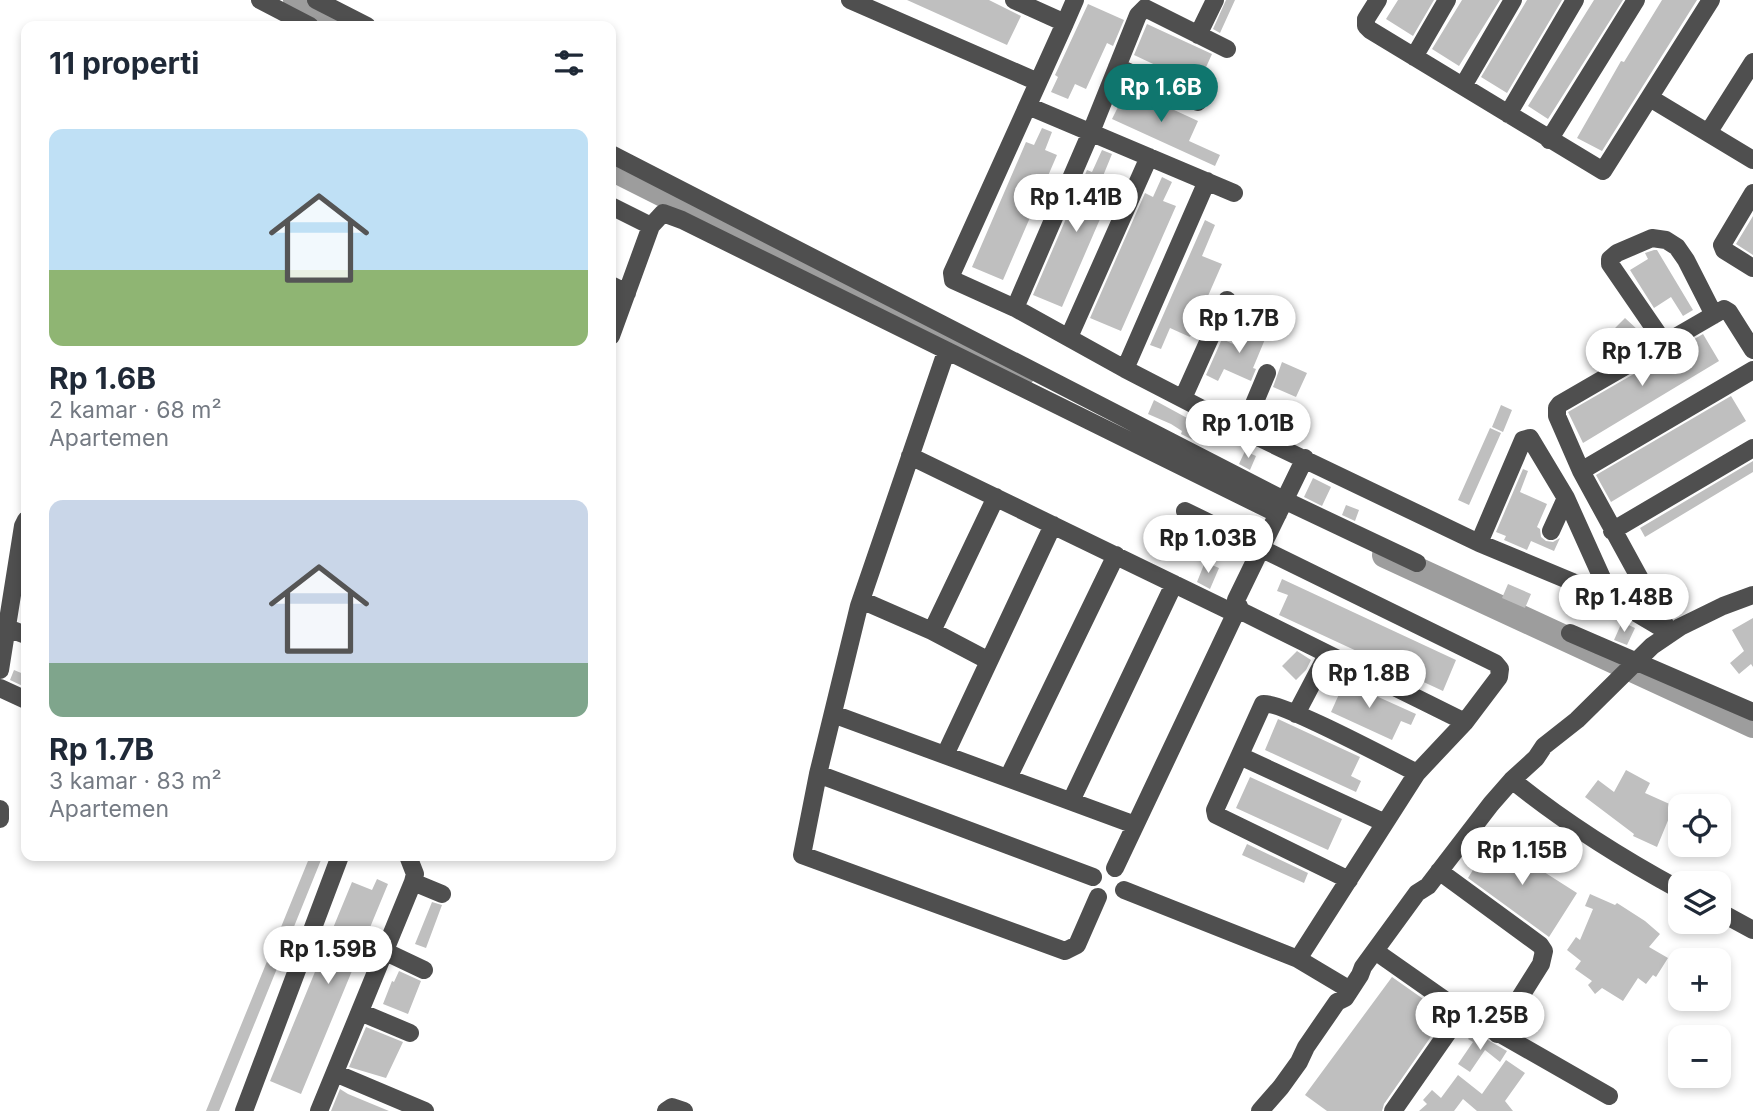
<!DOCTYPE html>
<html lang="id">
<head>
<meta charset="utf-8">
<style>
	body { margin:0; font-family:Inter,sans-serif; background:#f2f2f3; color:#1f2937; height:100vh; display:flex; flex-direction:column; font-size:26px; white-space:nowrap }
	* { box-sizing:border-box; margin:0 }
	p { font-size:23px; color:#747a83 }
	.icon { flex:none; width:38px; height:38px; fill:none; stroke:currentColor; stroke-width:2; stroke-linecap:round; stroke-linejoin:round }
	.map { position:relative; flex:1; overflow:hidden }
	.sheet { position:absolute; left:21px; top:21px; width:595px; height:840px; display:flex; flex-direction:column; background:#fff; border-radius:14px; box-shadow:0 4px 10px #0003 }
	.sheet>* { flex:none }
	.controls { position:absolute; left:1668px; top:794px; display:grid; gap:14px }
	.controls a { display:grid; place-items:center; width:63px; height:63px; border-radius:14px; background:#fff; box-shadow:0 4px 10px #0003; font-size:35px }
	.price { position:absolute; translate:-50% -60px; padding:0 16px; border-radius:24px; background:#fff; color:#222; font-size:23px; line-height:46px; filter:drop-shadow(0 2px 4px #0008) }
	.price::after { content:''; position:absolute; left:50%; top:42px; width:21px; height:16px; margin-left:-10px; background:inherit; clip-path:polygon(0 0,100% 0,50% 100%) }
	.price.active { background:#0f766e; color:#fff }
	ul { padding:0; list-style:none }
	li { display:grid; align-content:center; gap:14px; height:371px; padding:0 28px }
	li span { display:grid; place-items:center; height:217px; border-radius:14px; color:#555 }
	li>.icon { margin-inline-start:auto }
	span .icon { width:126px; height:126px; fill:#fffc; stroke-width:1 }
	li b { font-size:30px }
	h2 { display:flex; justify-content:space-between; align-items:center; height:84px; padding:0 28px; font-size:30px }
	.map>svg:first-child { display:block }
	.green { fill:#d6d6d6 }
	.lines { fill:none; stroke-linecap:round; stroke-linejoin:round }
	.river { stroke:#9d9d9d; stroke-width:26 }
	.building { fill:#bfbfbf }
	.minor { stroke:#4f4f4f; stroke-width:18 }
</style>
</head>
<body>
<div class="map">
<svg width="1753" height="1111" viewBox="0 0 1753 1111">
	<rect width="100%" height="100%" fill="#fff"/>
	<path class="green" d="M 611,154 L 1276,500 L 684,206 L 611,168 Z"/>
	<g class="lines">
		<path class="river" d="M 296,0 L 344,26
			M 611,168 L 1022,374
			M 1385,555 L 1753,725"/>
	</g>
	<path class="building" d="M 907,0 L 989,0 L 1021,16 L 1007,45 Z
		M 1226,0 L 1235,0 L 1220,33 L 1213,29 Z
		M 1398,0 L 1434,0 L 1413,36 L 1386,19 Z
		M 1462,0 L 1500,0 L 1459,66 L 1432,49 Z
		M 1527,0 L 1562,0 L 1507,93 L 1481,77 Z
		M 1594,0 L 1623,0 L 1548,119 L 1528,106 Z
		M 1662,0 L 1697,0 L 1602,151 L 1577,138 L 1621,61 L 1624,62 Z
		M 1088,4 L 1124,20 L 1113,46 L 1107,43 L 1086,89 L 1075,84 L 1068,99 L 1051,92 L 1058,77 L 1055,75 Z
		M 1147,24 L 1212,54 L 1198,85 L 1134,55 Z
		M 1122,86 L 1198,121 L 1189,141 L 1220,155 L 1215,166 L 1112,119 L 1122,99 L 1117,97 Z
		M 1042,128 L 1052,132 L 1045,150 L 1057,155 L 1003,280 L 972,267 L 1026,142 L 1034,145 Z
		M 1102,150 L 1112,154 L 1103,176 L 1116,182 L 1062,307 L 1033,295 L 1087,170 L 1092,172 Z
		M 1162,177 L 1172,182 L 1163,201 L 1176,206 L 1121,331 L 1090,318 L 1145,193 L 1153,197 Z
		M 1753,216 L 1753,255 L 1736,244 Z
		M 1205,220 L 1215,225 L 1202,256 L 1222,264 L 1190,337 L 1170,328 L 1161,349 L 1150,345 Z
		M 1654,250 L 1657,250 L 1693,310 L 1683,316 L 1671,297 L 1654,308 L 1630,270 L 1648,259 L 1645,253 Z
		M 1625,318 L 1639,331 L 1625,346 L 1611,332 Z
		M 1249,323 L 1268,332 L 1253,368 L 1256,369 L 1251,381 L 1224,369 L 1218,381 L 1206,375 L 1222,339 L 1240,347 Z
		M 1703,334 L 1719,361 L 1583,443 L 1568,412 Z
		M 1282,362 L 1307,373 L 1296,397 L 1273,387 Z
		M 1731,396 L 1746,421 L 1611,502 L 1596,475 Z
		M 1154,400 L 1200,425 L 1193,440 L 1181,434 L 1182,431 L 1171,424 L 1148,414 Z
		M 1501,405 L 1512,410 L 1503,432 L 1492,427 Z
		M 1490,428 L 1501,433 L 1469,505 L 1458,500 Z
		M 1245,451 L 1256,456 L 1250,470 L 1239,464 Z
		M 1753,461 L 1753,472 L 1645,537 L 1640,528 Z
		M 1523,469 L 1528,471 L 1520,492 L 1547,504 L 1537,527 L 1540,529 L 1541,537 L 1546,541 L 1553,542 L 1560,538 L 1554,551 L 1531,541 L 1527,550 L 1504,540 L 1506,536 L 1496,532 Z
		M 1313,478 L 1331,487 L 1322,506 L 1304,497 Z
		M 1346,505 L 1359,510 L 1355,521 L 1342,515 Z
		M 1205,562 L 1219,568 L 1210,589 L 1197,582 Z
		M 1282,579 L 1456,660 L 1443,691 L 1279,615 L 1288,595 L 1277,591 Z
		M 1508,584 L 1531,594 L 1525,608 L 1502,598 Z
		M 1753,618 L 1753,667 L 1751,664 L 1739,674 L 1730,663 L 1744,651 L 1732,630 Z
		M 1622,622 L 1635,628 L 1627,645 L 1614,640 Z
		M 1297,651 L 1311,660 L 1306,670 L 1296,680 L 1282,666 Z
		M 14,670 L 26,675 L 25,687 L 10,680 Z
		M 1334,677 L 1416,714 L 1411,725 L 1401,721 L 1392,740 L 1331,712 L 1340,692 L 1329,688 Z
		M 1278,719 L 1360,757 L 1351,776 L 1361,781 L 1356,792 L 1265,750 Z
		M 1626,770 L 1650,783 L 1645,793 L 1674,806 L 1657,847 L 1633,836 L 1634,834 L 1585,797 L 1598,780 L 1614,792 Z
		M 1250,777 L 1342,819 L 1328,850 L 1236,808 Z
		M 1492,839 L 1577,893 L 1549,937 L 1468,878 Z
		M 1247,844 L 1308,873 L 1304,883 L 1242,855 Z
		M 310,856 L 321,860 L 291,934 L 219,1111 L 206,1111 Z
		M 377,879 L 388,884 L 301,1094 L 270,1081 L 352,882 L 372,890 Z
		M 1590,894 L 1615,905 L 1617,903 L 1645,921 L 1660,934 L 1649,947 L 1668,958 L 1656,977 L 1653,975 L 1646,984 L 1638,978 L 1623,1001 L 1602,988 L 1595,994 L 1588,985 L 1592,981 L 1575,969 L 1581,961 L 1567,950 L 1576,937 L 1580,940 L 1593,909 L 1585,906 Z
		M 432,902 L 442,905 L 426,948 L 415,944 Z
		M 399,971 L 421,981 L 408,1014 L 383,1004 L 392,981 L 394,982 Z
		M 1392,977 L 1446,1015 L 1384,1104 L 1382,1111 L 1327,1111 L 1305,1095 Z
		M 366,1027 L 403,1042 L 386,1078 L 349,1067 Z
		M 1474,1032 L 1507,1051 L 1500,1062 L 1485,1050 L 1470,1072 L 1458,1064 L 1473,1042 L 1468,1039 Z
		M 1506,1060 L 1525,1073 L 1505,1101 L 1513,1111 L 1477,1111 L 1463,1099 L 1454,1111 L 1419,1111 L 1427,1104 L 1423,1100 L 1432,1090 L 1441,1098 L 1458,1075 L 1482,1094 Z
		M 340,1089 L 348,1094 L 389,1111 L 331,1111 Z"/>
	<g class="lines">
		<path class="minor" d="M 260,0 L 310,26
			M 316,0 L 367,26
			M 850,0 L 1038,82
			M 1014,0 L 1065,23 L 952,273 L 953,280 L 1015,308 L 1125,369 L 1243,430 L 1479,543 L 1611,598 L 1670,633
			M 1378,0 L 1366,19 L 1366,26 L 1370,30 L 1603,171 L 1711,0
			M 1065,23 L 1075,0
			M 1198,35 L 1215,0
			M 1414,57 L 1447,0
			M 1117,67 L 1198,102
			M 1463,86 L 1513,0
			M 1650,98 L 1753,160
			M 1028,106 L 1234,193
			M 1508,114 L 1575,0
			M 1708,133 L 1753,62
			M 1549,140 L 1636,0
			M 611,154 L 1284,500 L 1417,563
			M 1753,193 L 1722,245 L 1724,250 L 1753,268
			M 611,206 L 651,226
			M 611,285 L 627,293
			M 1015,308 L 1091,132 L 1138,15 L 1145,8 L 1227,49
			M 611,336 L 651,226 L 663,213 L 682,220 L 1278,514
			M 1069,337 L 1149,157
			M 1665,344 L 1610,264 L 1610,259 L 1617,253 L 1652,238 L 1666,240 L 1677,247 L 1686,260 L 1714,315
			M 946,352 L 859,606 L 818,774 L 802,855 L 1065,951 L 1077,945 L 1098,897
			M 1125,369 L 1207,181
			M 1183,398 L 1227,300
			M 1243,430 L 1267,373
			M 910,456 L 1236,614
			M 1305,458 L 1236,600 L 1241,611 L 1465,722
			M 1581,471 L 1753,370
			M 1185,511 L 1495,663 L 1500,669 L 1499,677 L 1465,722 L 1417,773 L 1298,959
			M 1551,531 L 1566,498
			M 1612,531 L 1753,448
			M 1479,543 L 1523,440 L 1530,438 L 1566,498 L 1611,598
			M 861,600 L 932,631 L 989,661
			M 7,628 L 26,635
			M 1668,630 L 1581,471 L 1557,416 L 1557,408 L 1560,404 L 1724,309 L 1729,312 L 1753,350
			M 932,631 L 996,497
			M 1570,633 L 1753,712
			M 0,670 L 23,526 L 26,520
			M 0,688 L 26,700
			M 833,714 L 1135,825
			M 1296,714 L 1327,655
			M 945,755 L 1053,525
			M 1240,756 L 1385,823
			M 818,774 L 1093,877
			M 1008,778 L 1116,555
			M 1512,780 C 1565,823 1621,858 1680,890
			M 1071,801 L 1174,584
			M 0,809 L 0,819
			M 1115,868 L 1238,608
			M 1439,871 L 1540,945 L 1544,951 L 1541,964 L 1497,1034
			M 1349,880 L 1216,815 L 1215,810 L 1263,704 C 1279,700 1395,762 1417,773
			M 413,882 L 442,894
			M 1124,890 L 1298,959 L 1350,990
			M 1718,911 L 1753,930
			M 1375,951 L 1462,1012 L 1609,1096
			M 386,952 L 424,970
			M 360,1012 L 410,1033
			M 335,1073 L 425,1111
			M 244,1111 L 340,856
			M 319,1111 L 413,882 L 415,874 L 408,856
			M 666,1111 L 672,1107 L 684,1111
			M 1260,1111 L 1281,1087 L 1299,1062 L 1306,1047 L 1337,1002 L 1345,998 L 1360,975 L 1363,967 L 1417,893 L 1428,886 L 1491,804 L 1512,780 L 1536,758 L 1544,746 L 1577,720 L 1652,646 L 1680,627 L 1723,606 L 1753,595
			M 1393,1111 L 1462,1012"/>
	</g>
</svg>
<div class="controls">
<a><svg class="icon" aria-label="locate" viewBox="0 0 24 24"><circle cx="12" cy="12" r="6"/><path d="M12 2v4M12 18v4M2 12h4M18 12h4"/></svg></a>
<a><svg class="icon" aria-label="layers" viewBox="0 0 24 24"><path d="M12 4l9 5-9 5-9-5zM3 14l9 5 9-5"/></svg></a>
<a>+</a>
<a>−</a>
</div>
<b class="price active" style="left:1161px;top:124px">Rp 1.6B</b>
<b class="price" style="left:1076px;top:234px">Rp 1.41B</b>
<b class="price" style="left:1239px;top:355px">Rp 1.7B</b>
<b class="price" style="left:1642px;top:388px">Rp 1.7B</b>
<b class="price" style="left:1248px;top:460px">Rp 1.01B</b>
<b class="price" style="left:1208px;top:575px">Rp 1.03B</b>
<b class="price" style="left:1624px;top:634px">Rp 1.48B</b>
<b class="price" style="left:1369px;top:710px">Rp 1.8B</b>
<b class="price" style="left:1522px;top:887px">Rp 1.15B</b>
<b class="price" style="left:328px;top:986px">Rp 1.59B</b>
<b class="price" style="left:1480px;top:1052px">Rp 1.25B</b>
<section class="sheet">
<h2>11 properti<svg class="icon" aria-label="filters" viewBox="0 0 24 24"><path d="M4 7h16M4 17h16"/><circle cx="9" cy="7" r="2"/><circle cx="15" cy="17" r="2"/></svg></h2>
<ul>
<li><span style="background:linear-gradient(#bfe0f5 65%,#8fb573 0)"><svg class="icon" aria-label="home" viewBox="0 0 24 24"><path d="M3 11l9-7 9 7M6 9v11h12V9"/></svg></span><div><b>Rp 1.6B</b><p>2 kamar · 68 m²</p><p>Apartemen</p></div></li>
<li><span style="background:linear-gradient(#c9d6e8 75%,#7fa58c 0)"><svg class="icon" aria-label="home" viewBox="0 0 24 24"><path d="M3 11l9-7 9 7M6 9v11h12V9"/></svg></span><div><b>Rp 1.7B</b><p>3 kamar · 83 m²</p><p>Apartemen</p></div></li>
</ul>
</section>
</div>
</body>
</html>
